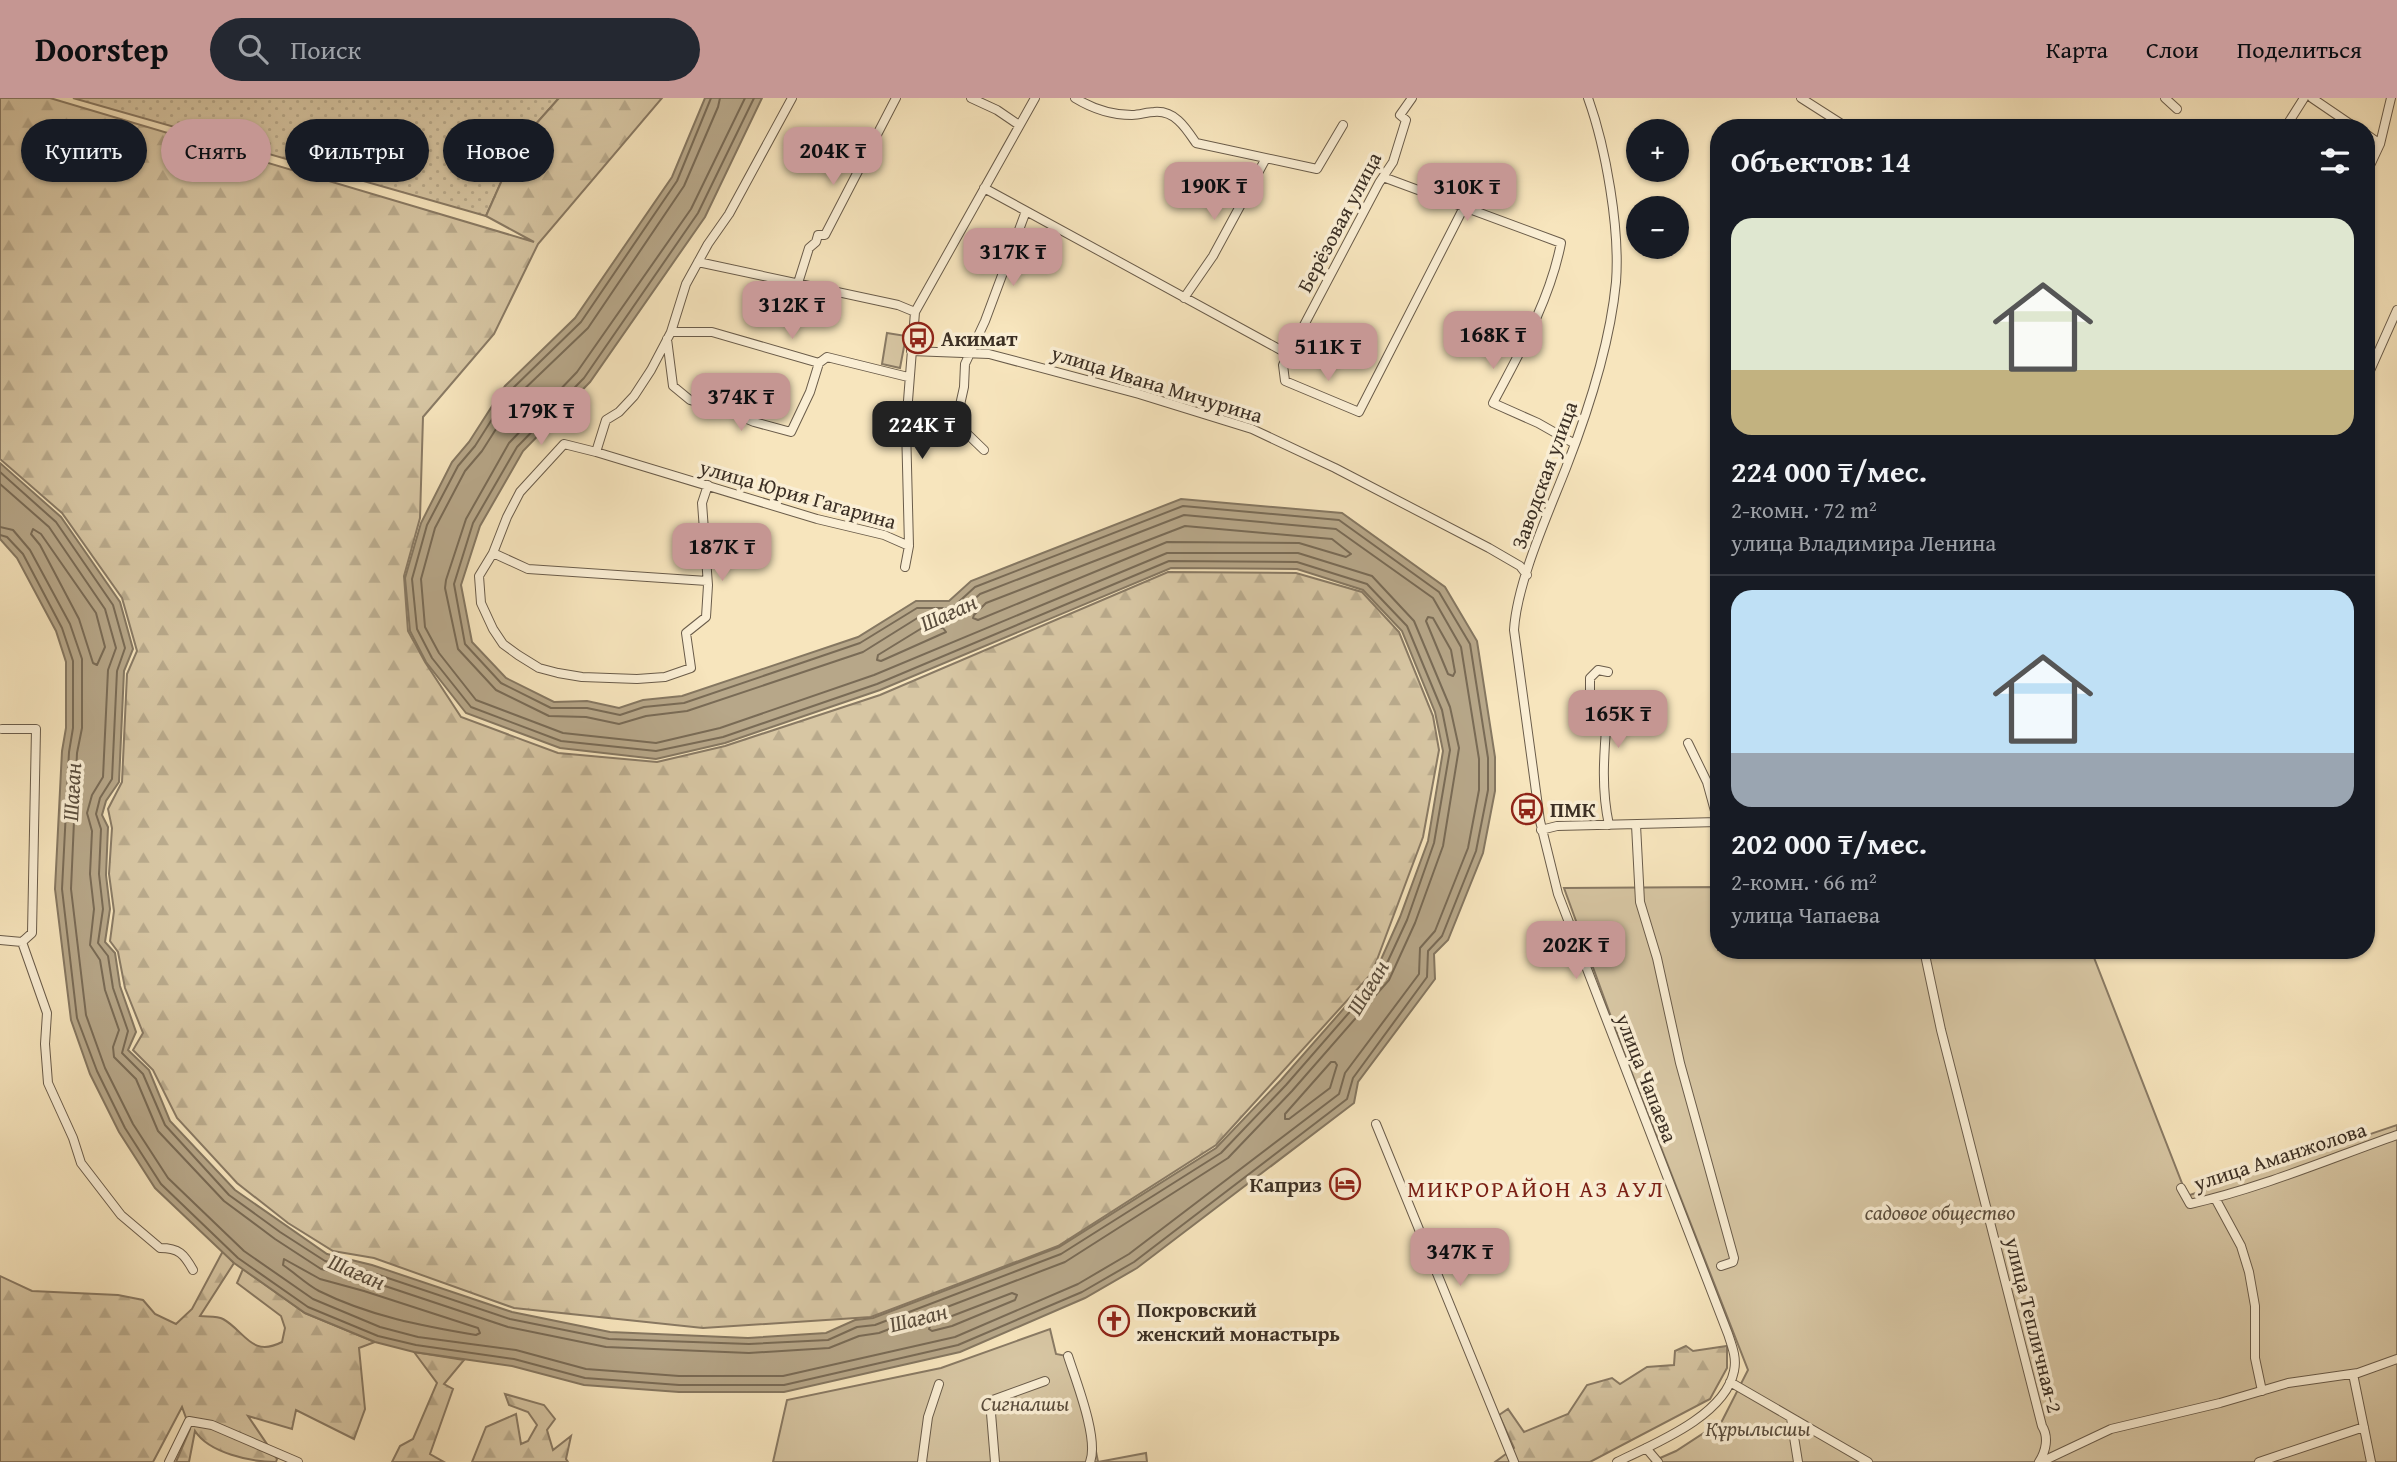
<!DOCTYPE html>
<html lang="ru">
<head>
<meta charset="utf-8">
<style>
	body { margin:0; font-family:"Gentium Book Plus",serif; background:#242831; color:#f1f3f6; height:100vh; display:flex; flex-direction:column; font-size:26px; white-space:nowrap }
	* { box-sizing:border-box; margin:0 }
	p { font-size:23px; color:#9ea1a6 }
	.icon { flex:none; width:38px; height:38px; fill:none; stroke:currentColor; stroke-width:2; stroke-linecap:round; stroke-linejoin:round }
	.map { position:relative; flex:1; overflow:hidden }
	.details { position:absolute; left:1710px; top:21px; width:665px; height:840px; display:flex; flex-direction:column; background:#171b24; border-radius:28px; box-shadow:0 2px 5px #0004 }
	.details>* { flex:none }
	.hud { position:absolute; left:21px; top:21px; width:665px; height:63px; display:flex; gap:14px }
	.tools { position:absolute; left:1626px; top:21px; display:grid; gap:14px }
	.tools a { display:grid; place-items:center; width:63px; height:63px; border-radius:50%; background:#171b24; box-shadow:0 2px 5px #0004; font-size:35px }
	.price { position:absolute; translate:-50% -60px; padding:0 16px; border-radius:14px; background:#c59692; color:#111; font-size:23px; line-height:46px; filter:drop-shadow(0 2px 4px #0008) }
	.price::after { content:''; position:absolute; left:50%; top:42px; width:21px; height:16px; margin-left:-10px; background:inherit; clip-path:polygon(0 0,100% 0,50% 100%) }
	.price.active { background:#222; color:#fff }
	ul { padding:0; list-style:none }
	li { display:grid; align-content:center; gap:14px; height:371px; padding:0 21px }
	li+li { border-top:2px solid #363941 }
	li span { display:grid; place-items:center; height:217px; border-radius:21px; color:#555 }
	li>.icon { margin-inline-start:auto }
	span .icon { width:126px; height:126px; fill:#fffc; stroke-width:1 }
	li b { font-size:30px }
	h2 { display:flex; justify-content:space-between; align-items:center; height:84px; padding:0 21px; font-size:30px }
	.chip { padding:0 24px; border-radius:32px; background:#171b24; box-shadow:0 2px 5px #0004; font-size:24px; line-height:63px }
	.chip.active { background:#c59692; color:#111 }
	header { display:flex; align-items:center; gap:42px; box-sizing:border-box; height:98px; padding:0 35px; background:#c59692; color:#111 }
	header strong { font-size:33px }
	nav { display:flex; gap:38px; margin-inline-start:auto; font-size:24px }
	.search { width:490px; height:63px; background:#242831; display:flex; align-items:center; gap:18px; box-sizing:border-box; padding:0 24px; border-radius:38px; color:#9ea1a6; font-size:26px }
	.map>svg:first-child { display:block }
	.grass { fill:url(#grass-dots); stroke:#897a64; stroke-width:2 }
	.forest { fill:url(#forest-firs); stroke:#897a64; stroke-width:2 }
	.garden { fill:#d7c6a3; stroke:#897a64; stroke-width:2 }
	.water { fill:#b7a789; stroke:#857761; stroke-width:2 }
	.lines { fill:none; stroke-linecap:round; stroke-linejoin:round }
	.shore { stroke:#796b56; stroke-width:2 }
	.street-casing { stroke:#6a5c4a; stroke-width:10 }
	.street { stroke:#faeed4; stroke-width:8 }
	.labels { text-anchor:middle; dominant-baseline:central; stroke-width:7; stroke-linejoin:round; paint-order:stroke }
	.street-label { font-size:21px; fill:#3b2f24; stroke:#faeed4 }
	.poi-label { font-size:21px; font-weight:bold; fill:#3b2f24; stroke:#faeed4; text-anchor:start }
	.park-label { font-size:21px; font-style:italic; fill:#5a4d3d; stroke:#faeed4 }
	.water-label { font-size:23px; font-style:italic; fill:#5a4d3d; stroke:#faeed4 }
	.neighbourhood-label { font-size:23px; letter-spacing:2px; fill:#7a1f14; stroke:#faeed4 }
</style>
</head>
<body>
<header>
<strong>Doorstep</strong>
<div class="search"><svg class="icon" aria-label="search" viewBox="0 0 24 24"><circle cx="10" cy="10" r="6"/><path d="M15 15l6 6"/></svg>Поиск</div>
<nav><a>Карта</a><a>Слои</a><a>Поделиться</a></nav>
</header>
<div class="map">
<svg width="2397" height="1364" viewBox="0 0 2397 1364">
	<defs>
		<pattern id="grass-dots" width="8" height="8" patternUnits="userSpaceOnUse" patternTransform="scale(1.75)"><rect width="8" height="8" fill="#d7c6a3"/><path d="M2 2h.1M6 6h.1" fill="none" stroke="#b9aa8c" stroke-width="1.8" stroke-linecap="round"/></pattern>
		<pattern id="forest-firs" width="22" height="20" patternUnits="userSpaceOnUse" patternTransform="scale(1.75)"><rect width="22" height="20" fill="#d7c6a3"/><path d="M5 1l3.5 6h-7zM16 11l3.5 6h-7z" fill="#b9aa8c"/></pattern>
	</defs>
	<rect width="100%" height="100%" fill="#f7e5bd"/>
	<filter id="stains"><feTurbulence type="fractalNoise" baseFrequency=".00286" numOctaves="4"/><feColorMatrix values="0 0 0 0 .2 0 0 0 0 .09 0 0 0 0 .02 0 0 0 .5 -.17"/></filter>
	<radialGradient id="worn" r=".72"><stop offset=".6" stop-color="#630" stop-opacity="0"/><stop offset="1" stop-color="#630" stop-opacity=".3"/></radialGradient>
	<path class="grass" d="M 73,0 L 559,0 L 518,46 L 486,118 Z"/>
	<path class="forest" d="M 0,0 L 50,0 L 534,144 L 486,118 L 518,46 L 559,0 L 662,0 L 538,146 L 494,236 L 423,319 L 420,420 L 404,478 L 408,533 L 425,564 L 461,619 L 558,655 L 657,664 L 725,648 L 880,597 L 1168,474 L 1296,475 L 1362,494 L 1399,534 L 1433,618 L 1439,652 L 1423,739 L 1372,875 L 1216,1047 L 1058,1148 L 871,1219 L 703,1230 L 514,1210 L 374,1160 L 333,1153 L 288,1125 L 237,1085 L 177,1020 L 153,972 L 133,952 L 143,935 L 125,890 L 118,854 L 110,843 L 114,813 L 109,776 L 112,730 L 108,711 L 122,684 L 127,576 L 137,553 L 122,500 L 62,415 L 0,361 Z
		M 223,1153 L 234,1165 L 200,1218 C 207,1219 217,1218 223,1221 C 245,1233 251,1260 282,1244 L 285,1230 L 281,1218 L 237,1185 L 243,1171 L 305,1215 L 375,1244 L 359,1250 L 365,1311 L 354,1341 L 296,1312 L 292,1331 L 248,1318 L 277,1361 L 276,1364 C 251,1364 209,1355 195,1333 L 189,1364 L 176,1364 L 190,1331 L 182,1309 L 153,1364 L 0,1364 L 0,1178 L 32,1193 L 118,1197 L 143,1202 L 155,1216 L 176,1226 L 192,1211 Z
		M 1686,1248 L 1693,1253 L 1727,1248 L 1727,1270 L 1710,1301 L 1590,1364 L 1495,1364 L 1514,1350 L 1499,1317 L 1508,1311 L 1524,1334 L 1568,1316 L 1587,1287 L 1612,1280 L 1620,1286 L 1647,1269 L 1674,1267 L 1675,1253 Z
		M 414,1254 L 464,1262 L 444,1286 L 453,1291 L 430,1356 L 444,1364 L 392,1364 L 400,1348 L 413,1341 L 437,1285 Z
		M 505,1296 L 544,1307 L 555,1321 L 547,1332 L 553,1352 L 571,1338 L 566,1361 L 568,1364 L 472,1364 L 486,1329 L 516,1316 L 521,1346 L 528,1343 L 537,1327 L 528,1314 L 509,1307 Z"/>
	<path class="garden" d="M 887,235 L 906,238 L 900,270 L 882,266 Z
		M 1718,789 L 1718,852 L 2091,852 L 2187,1098 L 2397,1027 L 2397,1364 L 1651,1364 L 1676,1353 L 1722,1323 L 1748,1272 L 1626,960 L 1564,790 Z
		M 1050,1231 L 1056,1256 L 1072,1259 L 1088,1312 L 1098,1364 L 1146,1355 L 1147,1364 L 773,1364 L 787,1302 L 941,1270 Z"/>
	<path class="water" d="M 705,0 L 762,0 L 705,119 L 590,284 L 523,353 L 480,428 L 461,487 L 472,544 L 506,580 L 554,604 L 587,603 L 619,610 L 643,602 L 682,598 L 858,539 L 916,503 L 949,503 L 971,483 L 1181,401 L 1342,415 L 1445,489 L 1477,543 L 1495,659 L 1495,693 L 1483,755 L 1448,842 L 1434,856 L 1435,881 L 1358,984 L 1354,1005 L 1137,1170 L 1085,1200 L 960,1254 L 784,1294 L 679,1294 L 584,1287 L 512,1268 L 414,1254 L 375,1244 L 305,1215 L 234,1165 L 155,1090 L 119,1034 L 90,976 L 71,922 L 55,791 L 62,653 L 66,630 L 66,564 L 56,533 L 17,460 L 0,441 L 0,365 L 61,419 L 120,504 L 133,551 L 124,573 L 119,684 L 106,703 L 102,717 L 108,729 L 106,777 L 110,811 L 105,844 L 115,855 L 120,888 L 136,934 L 128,952 L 149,972 L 170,1023 L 235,1092 L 327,1156 L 372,1167 L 512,1214 L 610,1234 L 748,1240 L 826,1235 L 855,1222 L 873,1220 L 1059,1149 L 1216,1050 L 1281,982 L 1375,875 L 1400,819 L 1428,743 L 1443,653 L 1435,614 L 1402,533 L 1363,492 L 1297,471 L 1171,470 L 880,592 L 725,645 L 656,661 L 560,650 L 466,615 L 426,564 L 410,533 L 405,480 L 421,425 L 452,364 L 469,344 L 505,288 L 575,220 L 672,79 Z"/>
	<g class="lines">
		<path class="shore" d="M 0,374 L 56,424 L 113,507 L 125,550 L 117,573 L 112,681 L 100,700 L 96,716 L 101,731 L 99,776 L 103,811 L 98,845 L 108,858 L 113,890 L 128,933 L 122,955 L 143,976 L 165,1027 L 229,1097 L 280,1134 L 325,1163 L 370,1174 L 510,1221 L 609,1241 L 749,1246 L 828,1242 L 857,1229 L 875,1227 L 1061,1156 L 1221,1055 L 1286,987 L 1381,878 L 1407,822 L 1434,745 L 1450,652 L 1442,612 L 1407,528 L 1367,486 L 1297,464 L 1169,463 L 877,586 L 723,639 L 656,653 L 561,643 L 471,609 L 432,560 L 417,531 L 412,481 L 427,427 L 458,368 L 475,348 L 510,293 L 581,224 L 677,83 L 711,0
			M 0,386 L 49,429 L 105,511 L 116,550 L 108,572 L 103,679 L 92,697 L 87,715 L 92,733 L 90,776 L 94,811 L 90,847 L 100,862 L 105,892 L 119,932 L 113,949 L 114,959 L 136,981 L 158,1033 L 224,1103 L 275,1141 L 321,1171 L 367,1182 L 508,1229 L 606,1249 L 749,1255 L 829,1250 L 859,1238 L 879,1235 L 1065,1164 L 1228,1060 L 1292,993 L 1389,882 L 1415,825 L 1443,748 L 1459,650 L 1450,609 L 1414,523 L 1372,478 L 1298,455 L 1167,455 L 874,577 L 720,630 L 656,645 L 563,635 L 476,602 L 439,555 L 425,529 L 421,481 L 435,430 L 465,373 L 482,353 L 517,298 L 588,230 L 684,88 L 718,9 L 720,0
			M 1185,428 L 1332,441 L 1351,456 L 1346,459 L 1299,445 L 1167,444 L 978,522 L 973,520 L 974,517 L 986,505 Z
			M 0,429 L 13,432 L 30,452 L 70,526 L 82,561 L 82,630 L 77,655 L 71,791 L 86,917 L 105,970 L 133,1026 L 168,1080 L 244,1153 L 313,1201 L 380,1229 L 418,1239 L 516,1252 L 586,1271 L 679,1278 L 783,1278 L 955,1239 L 1078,1186 L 1129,1156 L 1339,996 L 1345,975 L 1419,876 L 1420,850 L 1435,833 L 1468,750 L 1479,692 L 1479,661 L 1461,549 L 1433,500 L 1336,431 L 1184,417 L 980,496 L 956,518 L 919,519 L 863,554 L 687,613 L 646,618 L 619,626 L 586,619 L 549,618 L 496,592 L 458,551 L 445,490 L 446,482 L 466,421 L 509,345 L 577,274 L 691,111 L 745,0
			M 33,431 L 41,436 L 96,515 L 105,549 L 97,567 L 93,565 L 79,521 L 40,447 L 31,436 Z
			M 0,437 L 7,439 L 23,456 L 62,530 L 73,563 L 73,630 L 69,654 L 62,791 L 77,920 L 97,973 L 125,1030 L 161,1086 L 238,1160 L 308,1209 L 378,1238 L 416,1247 L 514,1261 L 585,1280 L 679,1287 L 784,1287 L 958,1247 L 1082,1194 L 1134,1164 L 1347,1001 L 1353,980 L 1427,879 L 1428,853 L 1442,838 L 1476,753 L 1488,692 L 1488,660 L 1470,546 L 1439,494 L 1339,422 L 1183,408 L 975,489 L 952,510 L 917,510 L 860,545 L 684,605 L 644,609 L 620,617 L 587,610 L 551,610 L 501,585 L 465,546 L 454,486 L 473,425 L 517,349 L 584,280 L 698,115 L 754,0
			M 1428,519 L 1433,520 L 1451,552 L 1455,574 L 1453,578 L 1448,576 L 1426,523 Z
			M 922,530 L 943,530 L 946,534 L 881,563 L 877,562 L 878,557 Z
			M 1331,964 L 1335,964 L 1337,967 L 1330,990 L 1289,1021 L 1285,1021 L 1285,1016 Z
			M 284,1161 L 320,1181 L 364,1193 L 478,1230 L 480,1235 L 476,1237 C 422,1228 369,1218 319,1193 C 306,1186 295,1175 283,1167 Z
			M 1012,1195 L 1017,1197 L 1015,1202 L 952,1228 L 932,1233 L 929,1231 L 931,1226 Z"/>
		<g class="street-casing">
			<path id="street" d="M 971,0 L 997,12 L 1019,27
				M 1075,0 C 1093,11 1110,17 1132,17 C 1140,17 1147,14 1154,14 C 1175,12 1186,30 1196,45 L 1317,71 L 1343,27
				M 1412,0 L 1400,17 L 1406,22 L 1393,64 L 1379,85 L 1283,267 L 1285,283 L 1359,314 L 1464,109
				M 1588,0 C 1606,50 1620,131 1616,184 C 1610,247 1589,311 1566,370 C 1548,416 1517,484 1514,532 L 1540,723 L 1558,796 L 1728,1236 C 1732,1248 1737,1260 1734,1273 C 1725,1318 1654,1346 1617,1364
				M 1801,0 L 1848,30
				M 2165,0 L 2177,11
				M 2312,0 L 2356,30
				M 2285,30 L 2304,0
				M 2366,36 L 2380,46
				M 2366,76 L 2380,46 L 2391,0
				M 1383,79 L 1561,145 C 1550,202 1520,254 1493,305 L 1538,325 L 1575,346
				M 984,90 L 1288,256
				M 698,164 L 898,207 L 915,214
				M 798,185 L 809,150 L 816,144 L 818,137 L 825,137 L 896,0
				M 1184,200 L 1213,158 L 1265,62
				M 1478,218 L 1526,240
				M 671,234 L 712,234 L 819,265 L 827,259 L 908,279
				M 667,241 L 673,288 L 690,302 L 728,313 L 754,324 L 791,334 L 810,294 L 819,265
				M 911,253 L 989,256 L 1139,296 L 1252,331 L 1335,370 L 1489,450 L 1520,468 L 1527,477
				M 2368,277 L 2397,212
				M 984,352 L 956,325 L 964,289 L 965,266 L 985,223 L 1026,113
				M 596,354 L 817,421 L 884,437 L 909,448
				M 708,387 L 702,405 L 708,487 L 706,519 L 686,535 L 691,570 L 665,579 L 637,581 L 582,579 L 558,575 L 539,570 L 518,557 L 503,546 L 493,531 L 481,505 L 479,478 L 493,455 L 507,419 L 520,394 L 564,346 L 596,354 L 606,322 L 619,314 L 634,298 L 651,272 L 671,234 L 686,186 L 708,146 L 729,116 L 792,0
				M 493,455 L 528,471 L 707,483
				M 905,469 L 909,448 L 906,328 L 915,214 L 1035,0
				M 1608,574 L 1598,572 L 1590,580 L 1590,596 L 1607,618 C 1604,656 1601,690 1609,727
				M 1688,645 L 1707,684 L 1718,724
				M 1636,727 L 1640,804 L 1657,860 L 1680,965 L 1734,1160 L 1733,1164 L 1721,1168
				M 1541,732 L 1557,728 L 1718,724
				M 0,842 L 22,844 L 32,835 L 36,631 L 2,631
				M 22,844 L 47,915 L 45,946 L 48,985 L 73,1040 L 81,1065 L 121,1117 L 160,1150 C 179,1150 184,1156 193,1172
				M 1924,852 L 1941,932 L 2042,1328 C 2049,1339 2046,1353 2039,1364
				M 1376,1026 L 1514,1364
				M 2181,1090 L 2190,1106 C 2261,1090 2329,1061 2397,1037
				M 2215,1100 L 2241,1148 L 2249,1174 L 2255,1208 L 2255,1260 L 2262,1293
				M 1068,1258 C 1076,1283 1099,1341 1090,1364
				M 2353,1276 L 2371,1364
				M 1730,1284 L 1868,1364
				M 1791,1320 L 1798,1364
				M 1646,1350 L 1658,1364
				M 169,1364 L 189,1323 L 212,1327 L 298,1364
				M 922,1364 L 928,1319 L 939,1286
				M 995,1364 L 990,1303 L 1045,1283
				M 2041,1364 L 2111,1331 L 2220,1305 L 2288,1285 L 2358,1275 L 2397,1261
				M 2259,1364 L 2364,1329"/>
		</g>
		<use href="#street" class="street"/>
	</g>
	<defs>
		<g id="bus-ring" transform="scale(1.575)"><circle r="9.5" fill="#faeed4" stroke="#8f2418" stroke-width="1.5"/><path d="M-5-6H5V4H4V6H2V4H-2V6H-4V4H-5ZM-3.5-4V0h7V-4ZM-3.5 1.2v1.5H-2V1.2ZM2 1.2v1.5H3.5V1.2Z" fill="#8f2418"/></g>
		<g id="hotel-ring" transform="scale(1.575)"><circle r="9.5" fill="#faeed4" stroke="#8f2418" stroke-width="1.5"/><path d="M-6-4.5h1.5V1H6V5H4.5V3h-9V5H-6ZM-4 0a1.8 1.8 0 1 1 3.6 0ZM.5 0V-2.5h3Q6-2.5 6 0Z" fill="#8f2418"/></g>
		<g id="church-ring" transform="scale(1.575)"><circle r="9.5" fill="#faeed4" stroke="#8f2418" stroke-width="1.5"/><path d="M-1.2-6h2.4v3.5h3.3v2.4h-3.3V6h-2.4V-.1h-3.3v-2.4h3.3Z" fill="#8f2418"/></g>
	</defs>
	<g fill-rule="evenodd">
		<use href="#bus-ring" x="918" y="240"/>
		<use href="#bus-ring" x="1527" y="711"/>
		<use href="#hotel-ring" x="1345" y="1086"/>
		<use href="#church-ring" x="1114" y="1223"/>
	</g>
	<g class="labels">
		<g class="street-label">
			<text transform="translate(1339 124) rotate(-62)">Берёзовая улица</text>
			<text transform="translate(1157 286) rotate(17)">улица Ивана Мичурина</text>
			<text transform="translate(1544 377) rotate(-70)">Заводская улица</text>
			<text transform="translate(798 396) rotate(16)">улица Юрия Гагарина</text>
			<text transform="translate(1647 980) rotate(69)">улица Чапаева</text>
			<text transform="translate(2280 1058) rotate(-18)">улица Аманжолова</text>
			<text transform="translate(2034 1227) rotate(76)">улица Тепличная-2</text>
		</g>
		<g class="poi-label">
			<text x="941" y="240">Акимат</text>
			<text x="1550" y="711">ПМК</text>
			<text x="1322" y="1086" text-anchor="end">Каприз</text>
			<text x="1137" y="1211">Покровский<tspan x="1137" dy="24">женский монастырь</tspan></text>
		</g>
		<g class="park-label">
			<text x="1940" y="1114">садовое общество</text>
			<text x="1025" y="1305">Сигналшы</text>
			<text x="1758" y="1330">Құрылысшы</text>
		</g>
		<g class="water-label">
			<text transform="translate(948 514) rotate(-24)">Шаған</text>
			<text transform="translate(71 694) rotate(-87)">Шаған</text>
			<text transform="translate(1367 889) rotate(-59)">Шаған</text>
			<text transform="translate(357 1173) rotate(23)">Шаған</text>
			<text transform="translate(918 1219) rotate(-14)">Шаған</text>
		</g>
		<g class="neighbourhood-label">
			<text x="1536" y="1090">МИКРОРАЙОН АЗ АУЛ</text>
		</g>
	</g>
	<rect width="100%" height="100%" filter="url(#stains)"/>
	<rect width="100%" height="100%" fill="url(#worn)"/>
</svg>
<div class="tools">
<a>+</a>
<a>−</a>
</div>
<b class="price" style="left:833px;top:89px">204K ₸</b>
<b class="price" style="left:1214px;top:124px">190K ₸</b>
<b class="price" style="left:1467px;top:125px">310K ₸</b>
<b class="price" style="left:1013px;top:190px">317K ₸</b>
<b class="price" style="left:792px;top:243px">312K ₸</b>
<b class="price" style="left:1493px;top:273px">168K ₸</b>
<b class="price" style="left:1328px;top:285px">511K ₸</b>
<b class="price" style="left:741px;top:335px">374K ₸</b>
<b class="price" style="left:541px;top:349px">179K ₸</b>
<b class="price active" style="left:922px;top:363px">224K ₸</b>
<b class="price" style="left:722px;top:485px">187K ₸</b>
<b class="price" style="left:1618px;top:652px">165K ₸</b>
<b class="price" style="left:1576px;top:883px">202K ₸</b>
<b class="price" style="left:1460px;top:1190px">347K ₸</b>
<div class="hud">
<a class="chip">Купить</a>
<a class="chip active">Снять</a>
<a class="chip">Фильтры</a>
<a class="chip">Новое</a>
</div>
<section class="details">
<h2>Объектов: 14<svg class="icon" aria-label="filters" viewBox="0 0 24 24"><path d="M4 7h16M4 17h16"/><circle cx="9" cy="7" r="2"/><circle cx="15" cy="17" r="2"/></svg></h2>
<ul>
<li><span style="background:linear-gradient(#dfe7d0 70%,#c2b280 0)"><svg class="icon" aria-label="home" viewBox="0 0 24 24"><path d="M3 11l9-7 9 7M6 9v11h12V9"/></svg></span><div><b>224 000 ₸/мес.</b><p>2-комн. · 72 m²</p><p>улица Владимира Ленина</p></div></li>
<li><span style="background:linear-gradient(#bfe0f5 75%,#9aa5b1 0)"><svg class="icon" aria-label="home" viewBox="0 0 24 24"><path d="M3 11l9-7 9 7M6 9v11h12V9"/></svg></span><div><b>202 000 ₸/мес.</b><p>2-комн. · 66 m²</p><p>улица Чапаева</p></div></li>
</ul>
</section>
</div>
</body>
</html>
